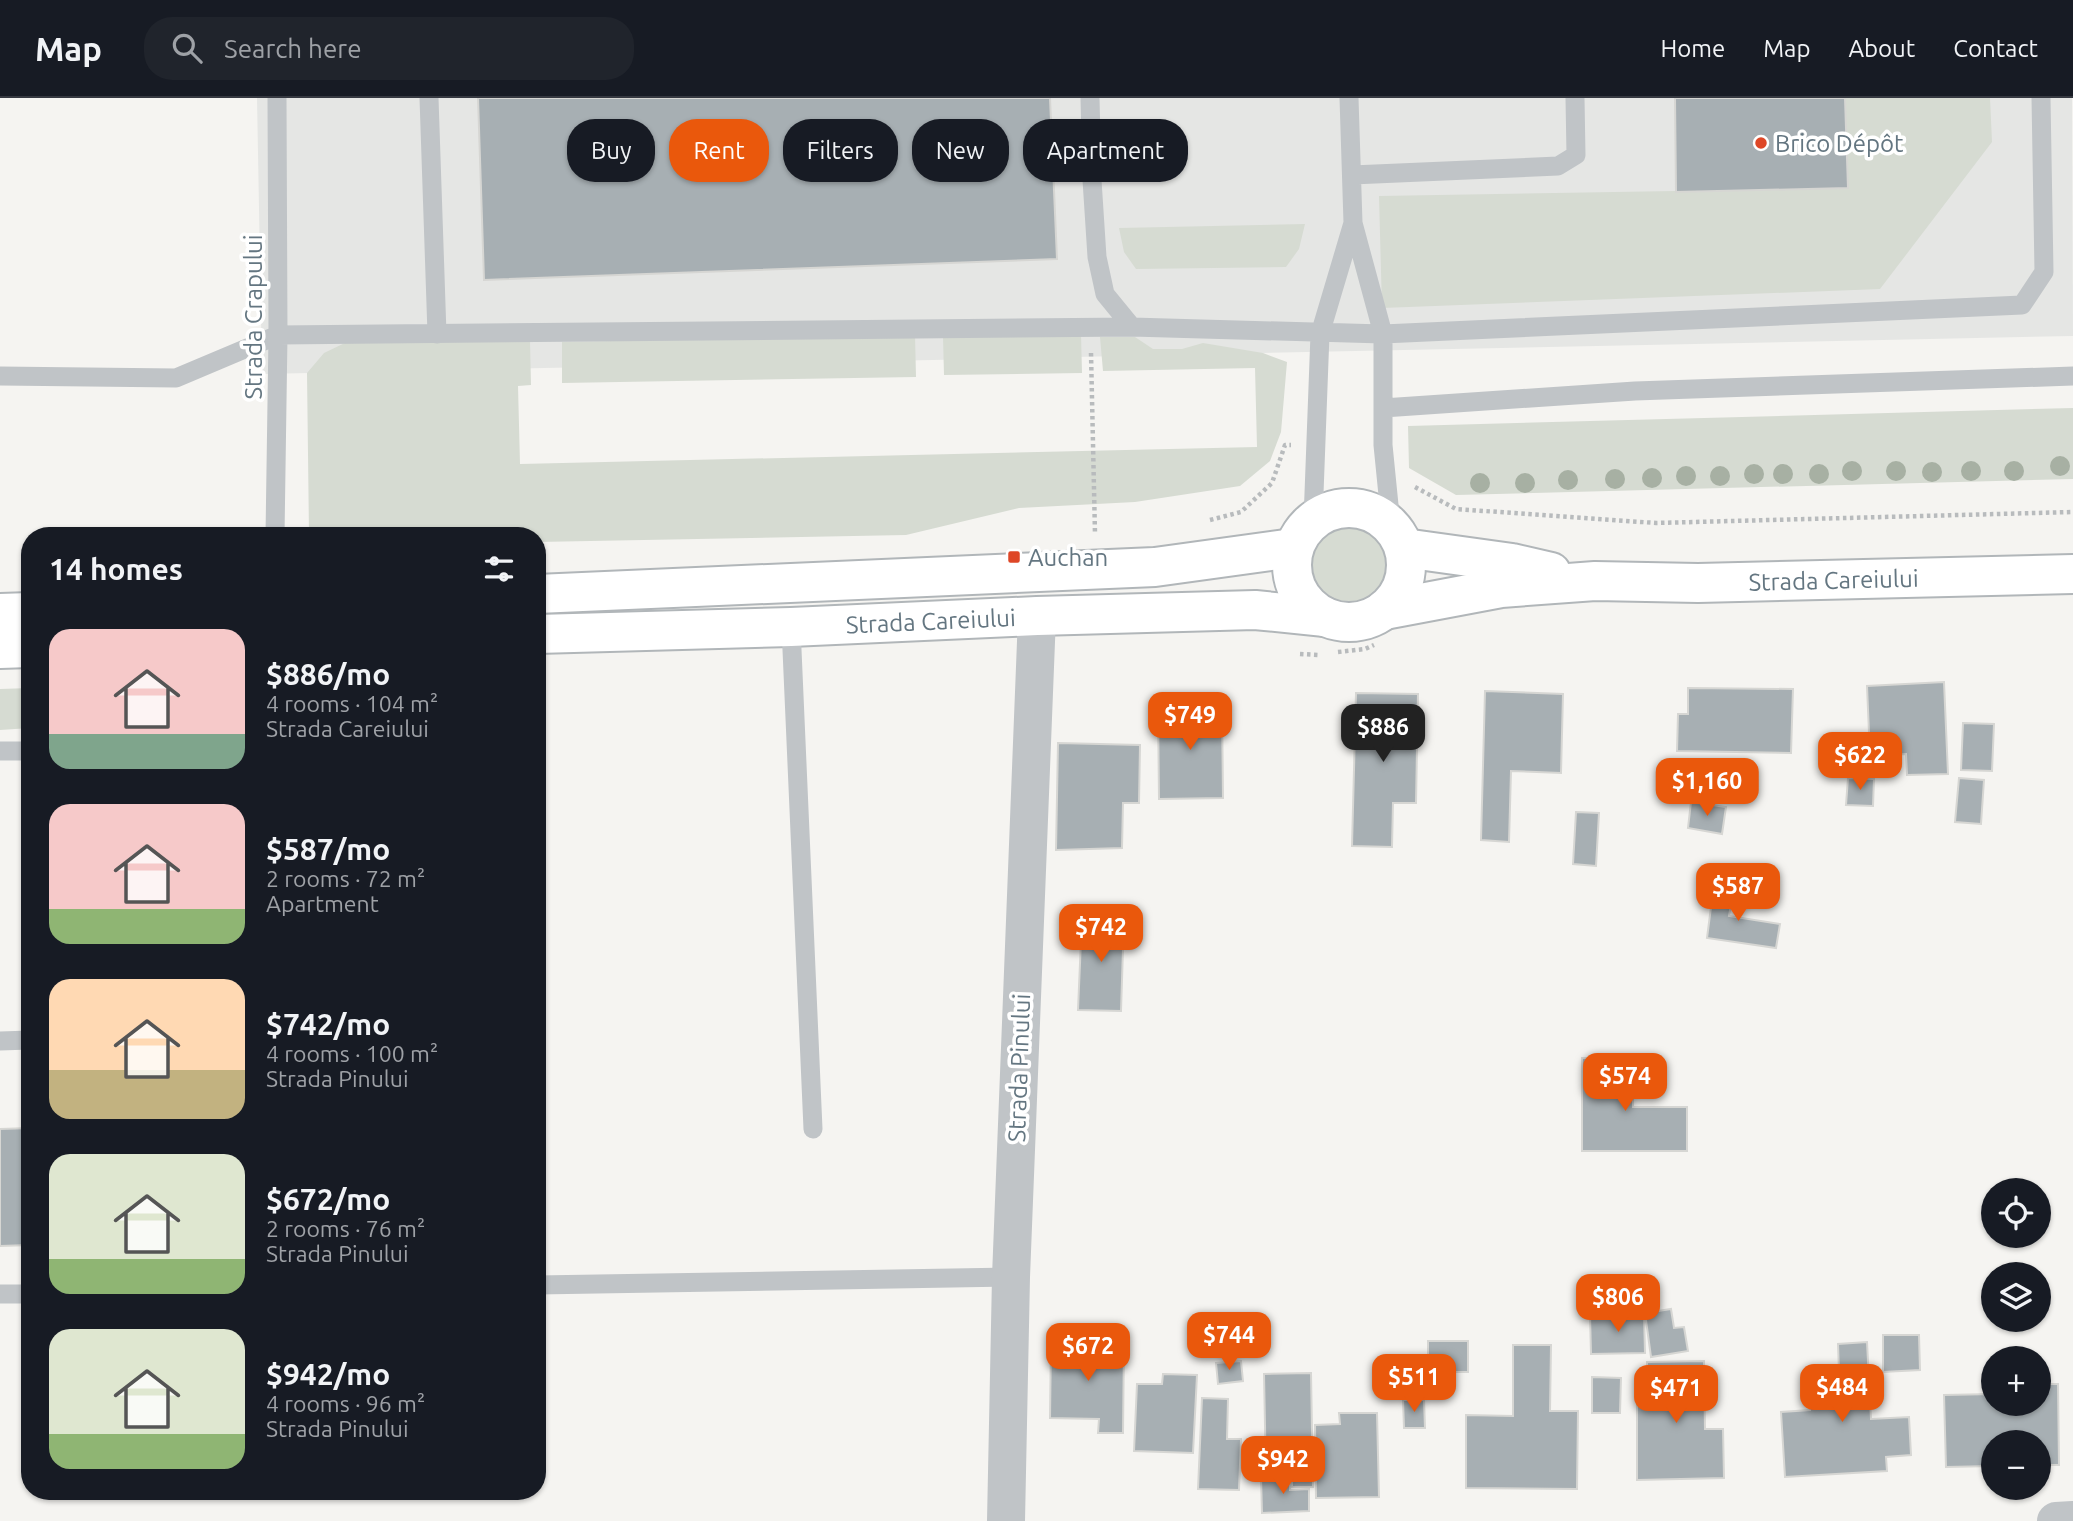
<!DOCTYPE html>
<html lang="en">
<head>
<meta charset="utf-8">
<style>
	body { margin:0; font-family:Ubuntu,sans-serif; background:#20242c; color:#f1f3f6; height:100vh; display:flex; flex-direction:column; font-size:26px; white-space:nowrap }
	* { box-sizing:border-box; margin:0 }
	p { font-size:23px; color:#9ea1a6 }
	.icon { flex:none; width:38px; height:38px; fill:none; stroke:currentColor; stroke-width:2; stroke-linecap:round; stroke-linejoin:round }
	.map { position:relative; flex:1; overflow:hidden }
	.side { position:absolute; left:21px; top:429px; width:525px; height:973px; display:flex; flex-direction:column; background:#171b24; border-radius:28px; box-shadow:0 2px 5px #0004 }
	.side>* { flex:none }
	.guide { position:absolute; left:567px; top:21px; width:665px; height:63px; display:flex; gap:14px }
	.controls { position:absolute; left:1981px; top:1080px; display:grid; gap:14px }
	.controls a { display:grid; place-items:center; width:70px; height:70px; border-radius:50%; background:#171b24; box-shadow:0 2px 5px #0004; font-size:35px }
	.price { position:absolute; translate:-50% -60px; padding:0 16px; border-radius:14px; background:#ea580c; color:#fff; font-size:23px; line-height:46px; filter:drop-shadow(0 2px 4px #0008) }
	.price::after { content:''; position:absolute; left:50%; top:42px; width:21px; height:16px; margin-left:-10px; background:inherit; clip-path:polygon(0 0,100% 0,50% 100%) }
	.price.on { background:#222; color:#fff }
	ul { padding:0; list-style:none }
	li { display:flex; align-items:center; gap:21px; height:175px; padding:0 28px }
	li span { display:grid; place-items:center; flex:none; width:196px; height:140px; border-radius:21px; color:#555 }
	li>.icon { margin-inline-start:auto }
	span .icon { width:84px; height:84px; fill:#fffc; stroke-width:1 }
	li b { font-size:30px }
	h2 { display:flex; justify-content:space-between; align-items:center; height:84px; padding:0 28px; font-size:30px }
	.pill { padding:0 24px; border-radius:28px; background:#171b24; box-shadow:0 2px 5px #0004; font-size:24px; line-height:63px }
	.pill.on { background:#ea580c; color:#fff }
	header { display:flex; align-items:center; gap:42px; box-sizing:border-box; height:98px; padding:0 35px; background:#171b24; border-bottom:2px solid #363941 }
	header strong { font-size:33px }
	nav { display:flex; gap:38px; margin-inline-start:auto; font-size:24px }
	.search { width:490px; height:63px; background:#20242c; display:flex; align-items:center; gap:18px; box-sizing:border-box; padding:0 24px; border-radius:28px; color:#9ea1a6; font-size:26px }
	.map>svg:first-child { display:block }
	.built { fill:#e5e6e4 }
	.green { fill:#d6dbd2 }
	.building { fill:#a7afb3; stroke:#d6d6d3; stroke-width:2 }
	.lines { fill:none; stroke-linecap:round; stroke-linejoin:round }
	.primary-casing { stroke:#b1b6b9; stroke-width:42 }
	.path { stroke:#b8bbbd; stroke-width:4.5; stroke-dasharray:3.5 3.5; stroke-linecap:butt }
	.lane { stroke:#c0c4c7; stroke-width:19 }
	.street { stroke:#c0c4c7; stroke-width:38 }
	.primary { stroke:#fff; stroke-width:38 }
	.tree { fill:#a7b0a3 }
	.poi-dot { fill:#de4727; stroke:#fff; stroke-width:2.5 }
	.labels { text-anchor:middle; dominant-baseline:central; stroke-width:7; stroke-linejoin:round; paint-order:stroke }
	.poi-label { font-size:24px; fill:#647681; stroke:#fff; text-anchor:start }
	.street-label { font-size:24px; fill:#647681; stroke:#fff }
</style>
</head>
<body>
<header>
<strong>Map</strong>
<div class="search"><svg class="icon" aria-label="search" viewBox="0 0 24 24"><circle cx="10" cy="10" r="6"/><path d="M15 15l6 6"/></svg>Search here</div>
<nav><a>Home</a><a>Map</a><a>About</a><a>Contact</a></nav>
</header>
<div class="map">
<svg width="2073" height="1423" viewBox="0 0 2073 1423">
	<rect width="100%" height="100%" fill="#f5f4f1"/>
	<path class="built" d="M 257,0 L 2072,0 L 2073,238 L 262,276 Z"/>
	<path class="green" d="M 1845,0 L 1990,0 L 1992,44 L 1880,191 L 1382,210 L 1379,98 L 1848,90 Z
		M 1305,126 L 1299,151 L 1286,169 L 1136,171 L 1124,154 L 1119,130 Z
		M 1081,236 L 1082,275 L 944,277 L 943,239 Z
		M 915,237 L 916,279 L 562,285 L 562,244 Z
		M 1100,239 L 1135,239 L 1153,251 L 1182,251 L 1203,245 L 1263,255 L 1287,264 L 1281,334 L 1270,363 L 1240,388 L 1135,404 L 1019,410 L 906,437 L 537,444 L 537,438 L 309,437 L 307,275 L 324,255 L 349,243 L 530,243 L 531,287 L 518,288 L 520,366 L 1257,349 L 1255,270 L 1103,273 Z
		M 2073,310 L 2073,381 L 1456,397 L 1409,370 L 1408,328 Z
		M1306 467a44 44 0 1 1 88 0a44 44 0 1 1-88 0Z
		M 30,590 L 30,630 L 0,632 L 0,591 Z"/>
	<path class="building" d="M 478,0 L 1050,0 L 1057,161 L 484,182 Z
		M 1675,0 L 1845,0 L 1848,90 L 1676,94 Z
		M 1944,584 L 1948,676 L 1907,677 L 1906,656 L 1870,658 L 1867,588 Z
		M 1688,590 L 1793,591 L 1791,655 L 1677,653 L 1678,616 L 1688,616 Z
		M 1485,593 L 1563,596 L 1561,675 L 1511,673 L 1509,744 L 1481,742 Z
		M 1356,595 L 1418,596 L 1416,705 L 1393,705 L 1392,749 L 1352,748 Z
		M 1222,608 L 1223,700 L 1159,701 L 1158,609 Z
		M 1963,625 L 1994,626 L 1992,673 L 1961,672 Z
		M 1058,645 L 1140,647 L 1139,705 L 1123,705 L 1122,750 L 1056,752 Z
		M 1848,680 L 1874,681 L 1873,708 L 1846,707 Z
		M 1959,680 L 1984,682 L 1981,726 L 1955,724 Z
		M 1691,704 L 1726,709 L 1722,736 L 1688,730 Z
		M 1576,714 L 1599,715 L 1596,768 L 1573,766 Z
		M 1714,786 L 1734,789 L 1729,818 L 1780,826 L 1776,850 L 1707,840 Z
		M 1082,819 L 1124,820 L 1121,913 L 1078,912 Z
		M 1582,960 L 1633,960 L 1633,1009 L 1687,1009 L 1687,1053 L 1582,1053 Z
		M 30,1030 L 30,1147 L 0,1148 L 0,1031 Z
		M 1671,1211 L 1674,1230 L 1684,1229 L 1688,1253 L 1651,1259 L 1645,1215 Z
		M 1644,1215 L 1645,1255 L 1591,1256 L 1590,1217 Z
		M 1883,1237 L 1919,1237 L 1920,1272 L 1883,1274 Z
		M 1051,1243 L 1124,1244 L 1123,1335 L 1098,1335 L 1099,1321 L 1050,1320 Z
		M 1428,1243 L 1468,1243 L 1468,1274 L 1428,1274 Z
		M 1867,1244 L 1871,1321 L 1909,1319 L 1911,1357 L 1886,1359 L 1887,1373 L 1785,1379 L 1781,1314 L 1810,1312 L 1808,1275 L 1839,1274 L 1838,1246 Z
		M 1513,1247 L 1551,1247 L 1550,1313 L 1578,1313 L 1577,1391 L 1466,1390 L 1466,1317 L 1513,1318 Z
		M 1241,1263 L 1243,1283 L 1218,1286 L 1216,1265 Z
		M 1704,1263 L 1705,1331 L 1723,1331 L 1724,1380 L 1637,1382 L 1637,1286 L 1647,1285 L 1647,1264 Z
		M 1311,1275 L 1313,1389 L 1292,1389 L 1292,1378 L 1266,1379 L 1264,1276 Z
		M 1163,1276 L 1197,1277 L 1193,1355 L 1134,1353 L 1137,1286 L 1162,1286 Z
		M 1592,1279 L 1621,1280 L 1620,1315 L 1592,1315 Z
		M 2039,1286 L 2058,1286 L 2059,1367 L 2039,1367 L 2039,1344 L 1993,1344 L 1993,1368 L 1946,1369 L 1944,1297 L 1993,1296 L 1993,1306 L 2039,1306 Z
		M 1202,1300 L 1228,1301 L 1227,1341 L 1241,1341 L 1239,1392 L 1198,1391 Z
		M 1403,1302 L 1424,1302 L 1425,1330 L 1404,1330 Z
		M 1339,1315 L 1377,1315 L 1379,1399 L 1316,1400 L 1315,1327 L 1340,1326 Z
		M 1261,1379 L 1290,1379 L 1290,1392 L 1309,1391 L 1309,1413 L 1262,1415 Z"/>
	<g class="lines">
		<g class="primary-casing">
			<g id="primary">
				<circle cx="1349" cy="467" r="57"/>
				<path d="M 1404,450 L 1512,465 L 1551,474"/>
				<path d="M 537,496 L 1155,469 L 1293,450"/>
				<path id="s1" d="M 1384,512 L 1501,490 L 1595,483 L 1698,485 L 2073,476"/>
				<path d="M 0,515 L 30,514"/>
				<path id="s2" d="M 537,536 L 791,529 L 1037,518 L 1255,512 L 1325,519"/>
				<path d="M 0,551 L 30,550"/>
			</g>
		</g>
		<path class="path" d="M 1091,255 L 1095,436
			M 1415,389 L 1456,411 L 1656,425 L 2073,414
			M 1210,422 L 1241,414 L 1272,385 L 1285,347 L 1291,347
			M 1338,554 L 1365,551 L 1374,547
			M 1300,556 L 1319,557"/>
		<path class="lane" d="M 429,0 L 437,236
			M 1090,0 L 1092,82 L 1097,159 L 1105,196 L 1132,229 L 1383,236 L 2022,207 L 2044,174 L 2041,0
			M 1349,0 L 1353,125 L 1383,236 L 1383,347 L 1391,427
			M 1352,77 L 1558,68 L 1576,57 L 1575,0
			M 0,278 L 176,280 L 278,237 L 1132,229
			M 1383,310 L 1635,293 L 2073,278
			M 1313,422 L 1320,236 L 1353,125
			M 275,438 L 278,237 L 277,0
			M 791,529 L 813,1031
			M 0,653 L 30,653
			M 0,943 L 30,942
			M 537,1187 L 1011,1179
			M 0,1196 L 30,1196"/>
		<path class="street" d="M 1006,1423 L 1011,1179 L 1037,518
			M 2056,1423 L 2073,1422"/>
		<use href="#primary" class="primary"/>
	</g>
	<g class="tree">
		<circle cx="2060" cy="368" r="10"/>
		<circle cx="1852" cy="373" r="10"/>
		<circle cx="1896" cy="373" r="10"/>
		<circle cx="1971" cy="373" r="10"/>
		<circle cx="2014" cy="373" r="10"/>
		<circle cx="1932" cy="374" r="10"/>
		<circle cx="1754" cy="376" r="10"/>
		<circle cx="1783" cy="376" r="10"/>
		<circle cx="1819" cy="376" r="10"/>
		<circle cx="1686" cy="378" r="10"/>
		<circle cx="1720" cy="378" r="10"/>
		<circle cx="1652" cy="380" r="10"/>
		<circle cx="1615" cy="381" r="10"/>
		<circle cx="1568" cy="382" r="10"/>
		<circle cx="1480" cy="385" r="10"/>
		<circle cx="1525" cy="385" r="10"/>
	</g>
	<g class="poi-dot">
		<circle cx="1761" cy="45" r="7"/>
		<rect x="1007" y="452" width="14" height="14" rx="3.5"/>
	</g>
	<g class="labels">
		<g class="poi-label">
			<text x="1775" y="45">Brico Dépôt</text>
			<text x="1028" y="459">Auchan</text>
		</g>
		<g class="street-label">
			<text transform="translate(253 219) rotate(-90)">Strada Crapului</text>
			<text stroke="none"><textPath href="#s1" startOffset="452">Strada Careiului</textPath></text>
			<text stroke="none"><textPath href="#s2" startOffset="394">Strada Careiului</textPath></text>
			<text transform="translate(1019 970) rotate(-88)">Strada Pinului</text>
		</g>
	</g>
</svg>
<div class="controls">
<a><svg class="icon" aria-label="locate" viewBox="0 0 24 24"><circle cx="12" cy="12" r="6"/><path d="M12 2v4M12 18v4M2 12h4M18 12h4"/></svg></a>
<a><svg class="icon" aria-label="layers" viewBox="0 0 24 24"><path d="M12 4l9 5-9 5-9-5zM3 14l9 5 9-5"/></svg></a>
<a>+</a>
<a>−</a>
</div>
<b class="price" style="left:1190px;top:654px">$749</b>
<b class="price on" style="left:1383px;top:666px">$886</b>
<b class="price" style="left:1860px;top:694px">$622</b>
<b class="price" style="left:1707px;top:720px">$1,160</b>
<b class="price" style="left:1738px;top:825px">$587</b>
<b class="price" style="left:1101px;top:866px">$742</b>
<b class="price" style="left:1625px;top:1015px">$574</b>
<b class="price" style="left:1618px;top:1236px">$806</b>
<b class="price" style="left:1229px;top:1274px">$744</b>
<b class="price" style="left:1088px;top:1285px">$672</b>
<b class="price" style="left:1414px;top:1316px">$511</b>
<b class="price" style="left:1842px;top:1326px">$484</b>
<b class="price" style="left:1676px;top:1327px">$471</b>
<b class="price" style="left:1283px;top:1398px">$942</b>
<div class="guide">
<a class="pill">Buy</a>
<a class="pill on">Rent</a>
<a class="pill">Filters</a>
<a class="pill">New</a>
<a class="pill">Apartment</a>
</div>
<section class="side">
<h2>14 homes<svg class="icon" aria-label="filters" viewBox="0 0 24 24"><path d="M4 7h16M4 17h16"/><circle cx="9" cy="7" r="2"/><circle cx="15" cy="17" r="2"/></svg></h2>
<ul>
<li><span style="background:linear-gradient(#f6c9c9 75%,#7fa58c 0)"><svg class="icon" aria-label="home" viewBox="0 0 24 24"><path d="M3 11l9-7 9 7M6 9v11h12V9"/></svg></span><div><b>$886/mo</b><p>4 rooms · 104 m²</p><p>Strada Careiului</p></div></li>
<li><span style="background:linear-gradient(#f6c9c9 75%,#8fb573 0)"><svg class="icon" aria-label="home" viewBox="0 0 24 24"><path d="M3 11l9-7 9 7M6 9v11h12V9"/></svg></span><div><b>$587/mo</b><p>2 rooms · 72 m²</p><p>Apartment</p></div></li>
<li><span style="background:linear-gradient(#ffd9b3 65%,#c2b280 0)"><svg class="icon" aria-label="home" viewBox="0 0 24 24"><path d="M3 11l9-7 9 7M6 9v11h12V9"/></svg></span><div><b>$742/mo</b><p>4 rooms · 100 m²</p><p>Strada Pinului</p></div></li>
<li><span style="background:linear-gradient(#dfe7d0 75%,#8fb573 0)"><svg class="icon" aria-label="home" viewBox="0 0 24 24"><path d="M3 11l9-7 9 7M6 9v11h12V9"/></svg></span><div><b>$672/mo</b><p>2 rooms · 76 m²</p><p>Strada Pinului</p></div></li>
<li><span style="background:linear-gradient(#dfe7d0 75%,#8fb573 0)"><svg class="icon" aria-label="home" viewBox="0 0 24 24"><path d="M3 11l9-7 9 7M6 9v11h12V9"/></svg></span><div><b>$942/mo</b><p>4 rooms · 96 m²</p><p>Strada Pinului</p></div></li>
</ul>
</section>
</div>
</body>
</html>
